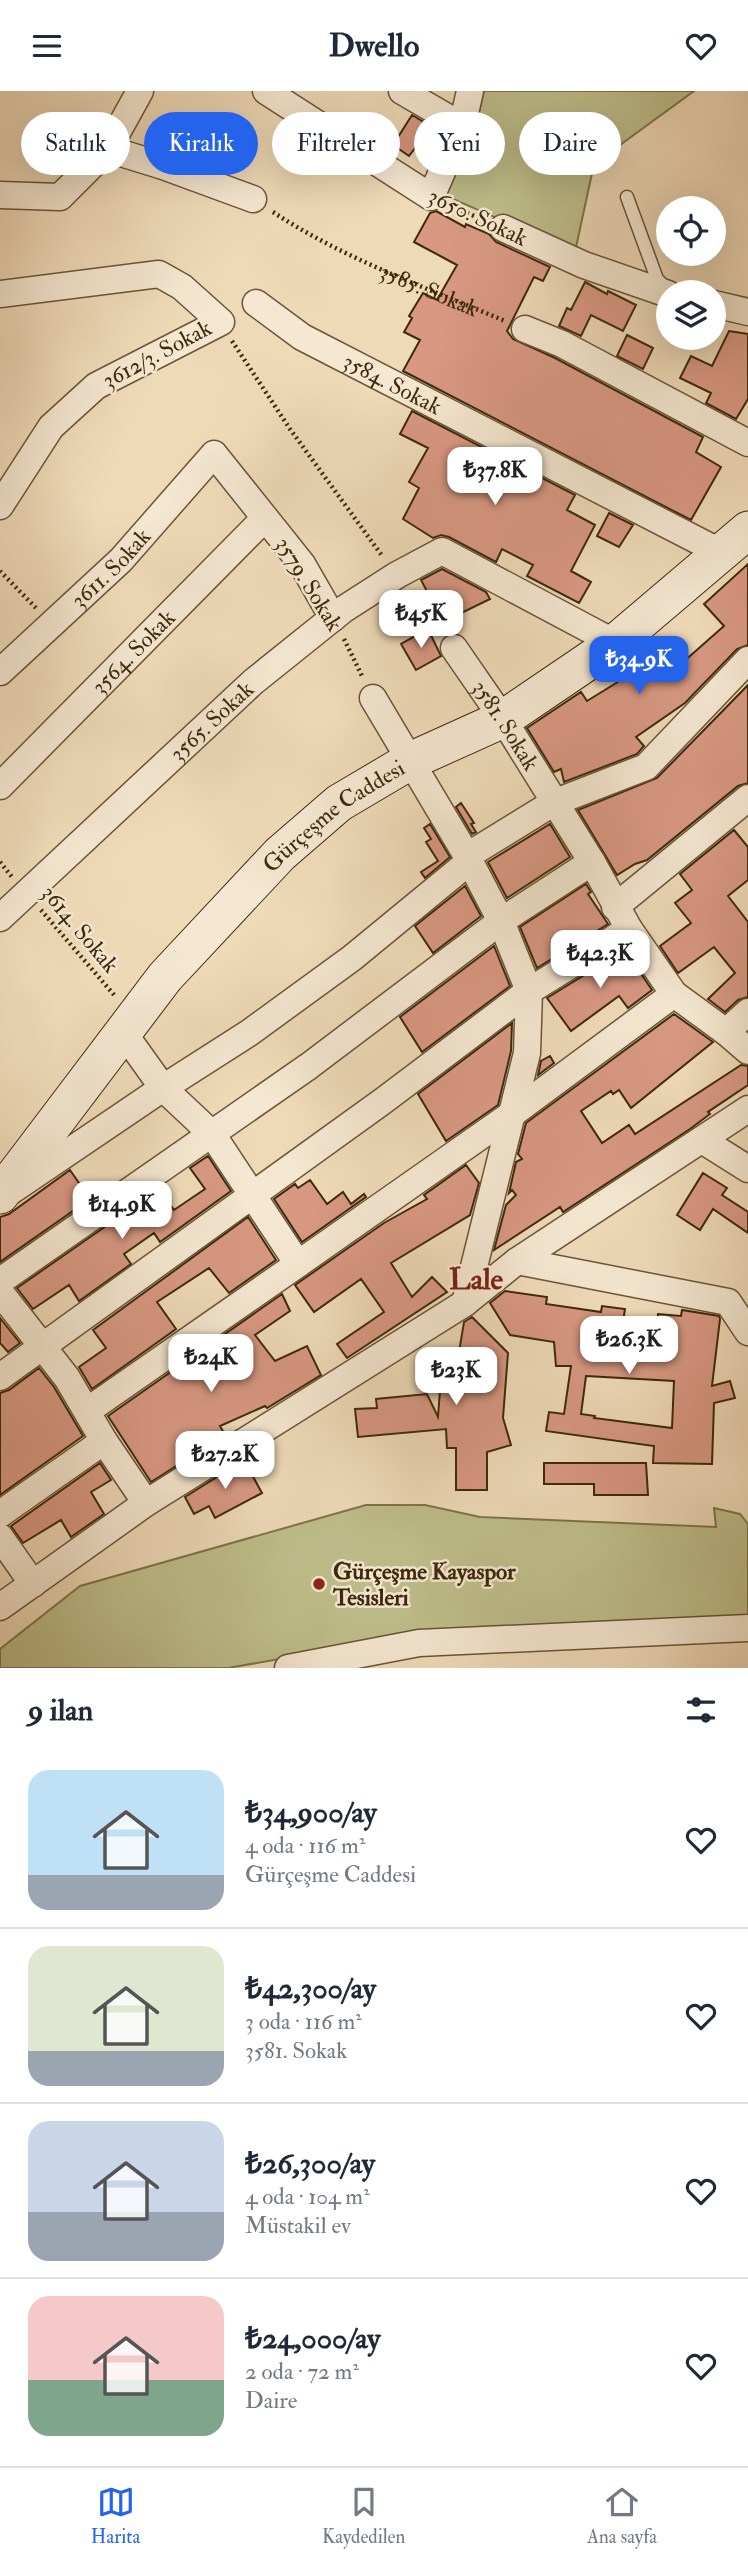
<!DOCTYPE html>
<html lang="tr">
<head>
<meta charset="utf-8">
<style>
	body { margin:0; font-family:"IM FELL Double Pica",serif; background:#f2f2f3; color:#1f2937; height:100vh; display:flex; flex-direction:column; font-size:26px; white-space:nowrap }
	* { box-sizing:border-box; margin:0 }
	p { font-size:23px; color:#747a83 }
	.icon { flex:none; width:38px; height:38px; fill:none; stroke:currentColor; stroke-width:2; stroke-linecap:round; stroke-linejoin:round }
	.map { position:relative; height:1577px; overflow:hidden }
	.sheet { display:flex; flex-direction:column; background:#fff; flex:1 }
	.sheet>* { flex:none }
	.banner { position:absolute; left:21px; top:21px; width:707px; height:63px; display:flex; gap:14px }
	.fabs { position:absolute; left:656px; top:105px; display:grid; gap:14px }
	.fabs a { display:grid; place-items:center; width:70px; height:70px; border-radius:50%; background:#fff; box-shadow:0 7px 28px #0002; font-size:35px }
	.price { position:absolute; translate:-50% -60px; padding:0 16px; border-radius:14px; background:#fff; color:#222; font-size:23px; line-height:46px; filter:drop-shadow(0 2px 4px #0008) }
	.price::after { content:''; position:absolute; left:50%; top:42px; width:21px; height:16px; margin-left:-10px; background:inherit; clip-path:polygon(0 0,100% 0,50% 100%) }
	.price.selected { background:#2563eb; color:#fff }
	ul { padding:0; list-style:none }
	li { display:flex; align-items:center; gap:21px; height:175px; padding:0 28px }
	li+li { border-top:2px solid #e0e1e3 }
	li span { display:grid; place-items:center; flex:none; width:196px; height:140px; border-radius:21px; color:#555 }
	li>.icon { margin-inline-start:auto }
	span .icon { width:84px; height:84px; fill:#fffc; stroke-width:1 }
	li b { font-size:30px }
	h2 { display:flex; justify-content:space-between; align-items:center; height:84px; padding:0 28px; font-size:30px }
	.pill { padding:0 24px; border-radius:32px; background:#fff; box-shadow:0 7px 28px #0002; font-size:24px; line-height:63px }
	.pill.selected { background:#2563eb; color:#fff }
	header { display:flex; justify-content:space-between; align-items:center; height:91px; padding:0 28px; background:#fff; font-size:32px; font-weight:700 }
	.menu { display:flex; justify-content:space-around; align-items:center; height:98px; border-top:2px solid #e0e1e3; background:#fff; font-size:19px; color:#747a83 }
	.menu a { display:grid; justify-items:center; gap:4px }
	.menu .selected { color:#2563eb }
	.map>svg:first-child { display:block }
	.green { fill:#bebe8b; stroke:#7e744a; stroke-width:2 }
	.building { fill:#d89882; stroke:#3d290a; stroke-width:2; fill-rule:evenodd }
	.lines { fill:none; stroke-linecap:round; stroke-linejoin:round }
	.lane-casing { stroke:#6a5536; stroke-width:15 }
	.street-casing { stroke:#6a5536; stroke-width:29 }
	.secondary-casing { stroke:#3d290a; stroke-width:39 }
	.path { stroke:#3d290a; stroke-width:4.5; stroke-dasharray:2 3.5; stroke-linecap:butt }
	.lane { stroke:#f5e7d1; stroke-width:12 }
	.street { stroke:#f5e7d1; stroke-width:26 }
	.secondary { stroke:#f5e7d1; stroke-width:37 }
	.poi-dot { fill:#8f2418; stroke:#f5e7d1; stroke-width:2.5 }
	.labels { text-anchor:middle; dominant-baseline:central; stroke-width:5; stroke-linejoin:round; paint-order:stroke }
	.street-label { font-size:23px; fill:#3d290a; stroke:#f5e7d1 }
	.poi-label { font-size:23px; font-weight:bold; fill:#3d290a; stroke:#f5e7d1; text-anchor:start }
	.district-label { font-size:30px; font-weight:bold; fill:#7a1f14; stroke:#f5e7d1 }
</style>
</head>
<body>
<header><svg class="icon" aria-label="menu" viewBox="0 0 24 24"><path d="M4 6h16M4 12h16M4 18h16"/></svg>Dwello<svg class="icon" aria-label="heart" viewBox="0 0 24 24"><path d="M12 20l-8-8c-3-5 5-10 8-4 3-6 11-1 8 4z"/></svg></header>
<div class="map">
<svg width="748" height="1577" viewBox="0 0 748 1577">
	<rect width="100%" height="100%" fill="#efdab8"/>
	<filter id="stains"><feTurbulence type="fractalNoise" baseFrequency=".00286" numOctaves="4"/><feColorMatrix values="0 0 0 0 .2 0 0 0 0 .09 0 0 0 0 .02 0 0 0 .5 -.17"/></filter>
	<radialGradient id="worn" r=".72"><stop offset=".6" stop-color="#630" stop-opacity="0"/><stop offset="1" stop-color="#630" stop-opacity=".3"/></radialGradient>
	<path class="green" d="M 484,0 L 694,0 L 594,73 L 575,161 L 446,105 L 475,39 Z
		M 366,1414 L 425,1414 L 480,1426 L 716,1436 L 714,1417 L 740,1423 L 748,1433 L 748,1525 L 418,1544 L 228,1577 L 0,1577 L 0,1558 L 80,1495 Z"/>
	<path class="building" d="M 412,24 L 442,42 L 438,50 L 426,43 L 409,65 L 393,54 Z
		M 436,120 L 465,136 L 466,133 L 489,143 L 496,151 L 550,176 L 543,190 L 534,186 L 507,240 L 513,248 L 555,267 L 703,346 L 696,361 L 721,376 L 691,429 L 403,280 L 420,249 L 404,241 L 412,227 L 409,225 L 423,202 L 437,209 L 457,174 L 414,151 L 430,122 Z
		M 585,191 L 607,203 L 608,200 L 636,214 L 623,240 L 591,224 L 581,245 L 559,235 L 567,217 L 571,219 Z
		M 729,240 L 748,243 L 748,308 L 736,328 L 706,312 L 711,302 L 680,287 L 691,265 L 712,275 Z
		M 627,244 L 653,257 L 643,278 L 617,265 Z
		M 412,320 L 575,404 L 567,419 L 595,434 L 571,480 L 591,491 L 579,512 L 527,485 L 533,474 L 502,458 L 496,471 L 449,446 L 441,444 L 433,447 L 403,428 L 419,397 L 409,391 L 428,357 L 400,343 Z
		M 609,422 L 633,434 L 619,456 L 597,445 Z
		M 748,473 L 748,554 L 737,558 L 685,612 L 636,646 L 644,655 L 637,663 L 564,691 L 561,678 L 554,681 L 527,637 L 581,601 L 587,610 L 621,589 L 618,584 L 651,564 L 664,588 L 724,535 L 704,513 Z
		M 442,478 L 486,501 L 490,508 L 443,531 L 421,489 Z
		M 428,538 L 441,565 L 416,579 L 401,553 Z
		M 748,594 L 748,692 L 738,695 L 647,769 L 635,773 L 617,784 L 578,719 L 657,687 Z
		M 461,712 L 474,732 L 471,733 L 476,741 L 472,743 L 456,716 Z
		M 430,733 L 450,766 L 425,787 L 421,781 L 438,770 L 426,751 L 431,748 L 424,737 Z
		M 550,733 L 570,766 L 507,807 L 488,771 Z
		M 734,739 L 748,756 L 748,789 L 728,805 L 748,831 L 748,906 L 738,909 L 725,921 L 708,908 L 735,882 L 714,856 L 678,882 L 660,855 L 691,832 L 675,812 L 692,799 L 680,783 Z
		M 586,793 L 591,801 L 588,803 L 608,833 L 537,877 L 520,836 Z
		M 465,795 L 481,825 L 433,862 L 415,835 Z
		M 494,855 L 510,895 L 422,961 L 400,926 Z
		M 625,859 L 652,899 L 628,917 L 619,905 L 571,940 L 547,907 Z
		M 674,923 L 713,951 L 631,1017 L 619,999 L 613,1003 L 611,1000 L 581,1020 L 602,1052 L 629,1034 L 635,1043 L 741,974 L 748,975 L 748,994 L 708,1021 L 710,1023 L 690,1038 L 563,1121 L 560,1116 L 494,1159 L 506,1114 L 516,1104 L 512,1099 L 509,1102 L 516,1071 L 522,1068 L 518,1063 L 526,1032 Z
		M 512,932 L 511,960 L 498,1014 L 446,1050 L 418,1003 Z
		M 550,965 L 554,972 L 538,984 L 541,970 Z
		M 208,1065 L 231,1100 L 160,1151 L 154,1142 L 124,1163 L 131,1173 L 79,1210 L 69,1194 L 33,1218 L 17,1197 L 106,1135 L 132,1118 L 134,1120 L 161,1101 L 174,1119 L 205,1098 L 190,1077 Z
		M 466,1074 L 479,1092 L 470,1124 L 391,1172 L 412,1206 L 432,1186 L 447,1201 L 347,1267 L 337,1253 L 384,1221 L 361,1188 L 314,1221 L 295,1194 L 384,1132 L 427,1108 L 424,1104 Z
		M 70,1079 L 90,1108 L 0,1171 L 0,1126 L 9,1123 Z
		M 703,1082 L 727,1097 L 722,1104 L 748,1121 L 748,1142 L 713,1118 L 700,1139 L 677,1124 Z
		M 310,1089 L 327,1113 L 343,1101 L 351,1113 L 364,1103 L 366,1106 L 302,1151 L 274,1108 L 295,1093 L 298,1097 Z
		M 248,1126 L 276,1169 L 229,1202 L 209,1177 L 157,1211 L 176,1238 L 92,1298 L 79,1276 L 106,1257 L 93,1239 Z
		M 505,1200 L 547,1206 L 546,1213 L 601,1221 L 602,1215 L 625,1218 L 620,1250 L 656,1252 L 658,1223 L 681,1225 L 682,1219 L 719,1225 L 720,1228 L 712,1295 L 730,1290 L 735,1307 L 714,1312 L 712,1373 L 653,1372 L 654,1355 L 546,1340 L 549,1321 L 564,1323 L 571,1275 L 556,1275 L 554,1251 L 510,1244 L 490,1212 ZM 586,1285 L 674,1290 L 672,1337 L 594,1327 L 595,1325 L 581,1323 Z
		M 282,1203 L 290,1220 L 255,1244 L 275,1270 L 307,1255 L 321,1284 L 267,1317 L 265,1315 L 220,1335 L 225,1344 L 151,1391 L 108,1325 Z
		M 472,1226 L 508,1262 L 503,1327 L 511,1354 L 487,1361 L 487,1399 L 456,1399 L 456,1357 L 447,1357 L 446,1338 L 358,1346 L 355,1318 L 377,1317 L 376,1308 L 427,1303 L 438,1326 L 443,1260 L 459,1261 L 464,1231 Z
		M 0,1227 L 20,1252 L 8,1261 L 0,1252 Z
		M 39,1277 L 54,1296 L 83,1345 L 0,1404 L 0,1302 L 9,1299 Z
		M 244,1369 L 262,1402 L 215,1427 L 209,1415 L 194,1423 L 185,1406 Z
		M 100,1372 L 111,1389 L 91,1401 L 104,1423 L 71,1446 L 61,1429 L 23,1452 L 11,1435 Z
		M 544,1372 L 646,1372 L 648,1404 L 594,1404 L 594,1393 L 544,1393 Z"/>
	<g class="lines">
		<g class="lane-casing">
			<path id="lane" d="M 627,106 L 657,188 L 665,196"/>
		</g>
		<g class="street-casing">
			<g id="street">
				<path d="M 266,0 L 431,106 L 462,35 L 470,0"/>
				<path d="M 402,0 L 462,35"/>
				<path d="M 108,58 L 163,75 L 253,108"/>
				<path d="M 0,104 L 60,106 L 108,58 L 140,0"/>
				<path d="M 503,137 L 584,174 L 668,203"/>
				<path d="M 0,203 L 159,183 L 182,196 L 221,231 L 96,295 L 51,336 L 0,415"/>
				<path id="s2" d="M 256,212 L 302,246 L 722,462"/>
				<path d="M 714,213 L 748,221"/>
				<path d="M 525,238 L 562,253 L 748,352"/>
				<path id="s3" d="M 454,557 L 503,628 L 592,771 L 629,838 L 674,903 L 726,941 L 748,960"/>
				<path id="s4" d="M 0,581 L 121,469 L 214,363 L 302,473 L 333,527"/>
				<path d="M 373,607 L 467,765 L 553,712 L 646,676 L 748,569"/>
				<path id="s5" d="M 0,695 L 265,427"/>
				<path d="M 467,765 L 501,830 L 529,900 L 527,962 L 465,1212 L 517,1170 L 748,1018"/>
				<path d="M 615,816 L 748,707"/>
				<path id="s6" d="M 0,827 L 253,591 L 344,518 L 397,484 L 442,460 L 615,552"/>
				<path d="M 123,941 L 163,997 L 212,1043 L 298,1173 L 512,1023 L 674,903"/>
				<path d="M 726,941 L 748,921"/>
				<path d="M 702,1049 L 748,1078"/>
				<path d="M 11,1100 L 163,997 L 249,942 L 352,867 L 470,770"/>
				<path d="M 517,1170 L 728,1211 L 748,1241"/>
				<path d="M 0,1190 L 309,975 L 501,830 L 592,771"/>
				<path d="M 0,1201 L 67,1287 L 104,1350 L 146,1412"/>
				<path d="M 0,1286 L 383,1010 L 529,900 L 629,838"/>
				<path d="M 87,1320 L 298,1173"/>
				<path d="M 0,1423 L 104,1350"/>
				<path d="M 0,1446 L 33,1493"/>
				<path d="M 0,1516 L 146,1412 L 465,1212"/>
				<path d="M 288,1577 L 419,1552 L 748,1537"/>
			</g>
		</g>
		<g class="secondary-casing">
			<g id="secondary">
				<path id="s7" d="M 0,1104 L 165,886 L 280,763 L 339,712 L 410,670 L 503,628 L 615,552 L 748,439"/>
			</g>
		</g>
		<g class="path">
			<path d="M 452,115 L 483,129"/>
			<path id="s1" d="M 273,121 C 344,168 427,197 505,230"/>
			<path d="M 232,250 L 290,338 L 383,466"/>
			<path d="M 0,480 L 36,517"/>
			<path d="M 410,501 L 441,541"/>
			<path d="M 344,548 L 363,587"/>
			<path d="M 0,771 L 12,786"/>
			<path d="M 41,819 L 115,905"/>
		</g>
		<use href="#lane" class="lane"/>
		<use href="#street" class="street"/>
		<use href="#secondary" class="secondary"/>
	</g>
	<circle class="poi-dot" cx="319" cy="1493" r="7"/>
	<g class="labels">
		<g class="street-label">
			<text transform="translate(478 126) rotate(25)">3650. Sokak</text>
			<text stroke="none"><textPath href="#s1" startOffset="175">3585. Sokak</textPath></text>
			<text transform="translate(157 263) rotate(-28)">3612/3. Sokak</text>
			<text stroke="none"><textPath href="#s2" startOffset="159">3584. Sokak</textPath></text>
			<text stroke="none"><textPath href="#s4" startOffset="152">3611. Sokak</textPath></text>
			<text transform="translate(309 493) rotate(58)">3579. Sokak</text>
			<text stroke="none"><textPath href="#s5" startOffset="189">3564. Sokak</textPath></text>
			<text stroke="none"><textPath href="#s6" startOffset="289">3565. Sokak</textPath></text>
			<text stroke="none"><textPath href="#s3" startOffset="93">3581. Sokak</textPath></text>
			<text stroke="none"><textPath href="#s7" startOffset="508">Gürçeşme Caddesi</textPath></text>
			<text transform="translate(80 838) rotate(50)">3614. Sokak</text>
		</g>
		<g class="poi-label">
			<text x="333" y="1480">Gürçeşme Kayaspor<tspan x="333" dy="26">Tesisleri</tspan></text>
		</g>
		<g class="district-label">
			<text x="476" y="1188">Lale</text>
		</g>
	</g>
	<rect width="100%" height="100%" filter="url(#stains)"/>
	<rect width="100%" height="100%" fill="url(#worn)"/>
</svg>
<div class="fabs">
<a><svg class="icon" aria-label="locate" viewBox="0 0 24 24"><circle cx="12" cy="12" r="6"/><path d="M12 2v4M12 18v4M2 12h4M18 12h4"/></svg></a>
<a><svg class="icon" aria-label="layers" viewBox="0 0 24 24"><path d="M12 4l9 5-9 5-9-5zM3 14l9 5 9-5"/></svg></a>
</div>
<b class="price" style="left:495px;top:416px">₺37.8K</b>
<b class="price" style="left:421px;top:559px">₺45K</b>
<b class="price selected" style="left:639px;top:605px">₺34.9K</b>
<b class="price" style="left:600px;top:899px">₺42.3K</b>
<b class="price" style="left:122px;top:1150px">₺14.9K</b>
<b class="price" style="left:629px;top:1285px">₺26.3K</b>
<b class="price" style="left:211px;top:1303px">₺24K</b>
<b class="price" style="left:456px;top:1316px">₺23K</b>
<b class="price" style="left:225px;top:1400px">₺27.2K</b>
<div class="banner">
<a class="pill">Satılık</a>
<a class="pill selected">Kiralık</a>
<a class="pill">Filtreler</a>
<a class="pill">Yeni</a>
<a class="pill">Daire</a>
</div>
</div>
<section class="sheet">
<h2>9 ilan<svg class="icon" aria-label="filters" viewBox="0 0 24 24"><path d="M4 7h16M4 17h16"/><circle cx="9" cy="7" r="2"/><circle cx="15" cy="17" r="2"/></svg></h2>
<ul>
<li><span style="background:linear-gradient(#bfe0f5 75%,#9aa5b1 0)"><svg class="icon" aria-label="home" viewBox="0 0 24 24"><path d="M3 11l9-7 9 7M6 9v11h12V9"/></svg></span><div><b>₺34,900/ay</b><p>4 oda · 116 m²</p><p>Gürçeşme Caddesi</p></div><svg class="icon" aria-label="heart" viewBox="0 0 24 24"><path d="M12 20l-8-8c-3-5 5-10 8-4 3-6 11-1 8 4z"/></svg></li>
<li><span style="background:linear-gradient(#dfe7d0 75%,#9aa5b1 0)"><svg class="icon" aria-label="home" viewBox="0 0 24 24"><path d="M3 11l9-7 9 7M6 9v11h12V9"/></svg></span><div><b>₺42,300/ay</b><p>3 oda · 116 m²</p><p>3581. Sokak</p></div><svg class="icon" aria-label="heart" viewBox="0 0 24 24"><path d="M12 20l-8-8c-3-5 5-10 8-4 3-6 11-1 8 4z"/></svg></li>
<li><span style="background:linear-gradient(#c9d6e8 65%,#9aa5b1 0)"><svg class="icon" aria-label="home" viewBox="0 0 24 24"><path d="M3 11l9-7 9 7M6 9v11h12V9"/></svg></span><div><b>₺26,300/ay</b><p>4 oda · 104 m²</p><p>Müstakil ev</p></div><svg class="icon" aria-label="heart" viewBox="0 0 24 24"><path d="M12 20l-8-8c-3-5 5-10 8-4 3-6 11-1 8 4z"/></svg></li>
<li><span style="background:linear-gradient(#f6c9c9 60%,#7fa58c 0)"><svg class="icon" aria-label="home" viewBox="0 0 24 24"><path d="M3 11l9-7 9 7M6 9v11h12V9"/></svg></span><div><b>₺24,000/ay</b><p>2 oda · 72 m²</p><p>Daire</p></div><svg class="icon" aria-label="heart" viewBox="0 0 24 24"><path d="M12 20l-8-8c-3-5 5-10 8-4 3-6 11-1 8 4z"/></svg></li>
</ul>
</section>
<nav class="menu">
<a class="selected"><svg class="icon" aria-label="map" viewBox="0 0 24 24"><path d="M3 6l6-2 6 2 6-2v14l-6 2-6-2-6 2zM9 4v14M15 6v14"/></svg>Harita</a>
<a><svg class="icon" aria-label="saved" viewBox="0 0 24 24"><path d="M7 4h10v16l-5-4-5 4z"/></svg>Kaydedilen</a>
<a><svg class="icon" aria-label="home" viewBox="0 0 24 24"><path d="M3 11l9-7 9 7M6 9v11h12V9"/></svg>Ana sayfa</a>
</nav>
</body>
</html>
